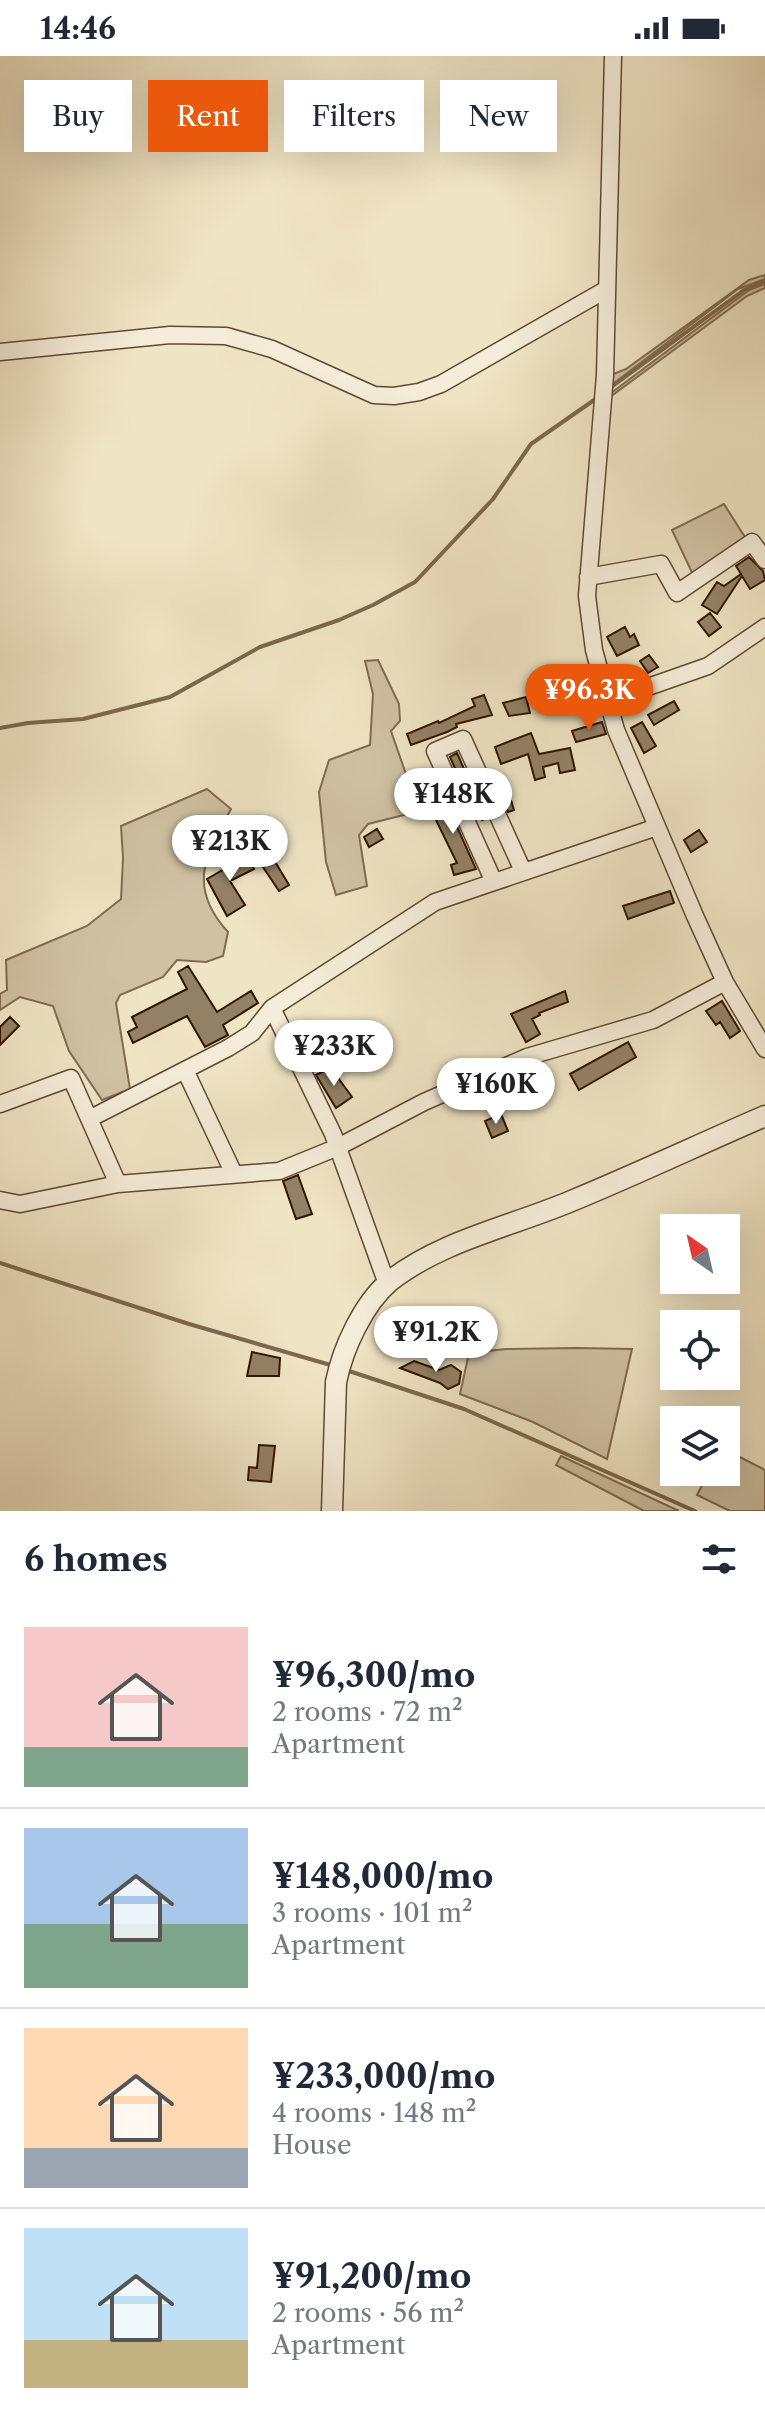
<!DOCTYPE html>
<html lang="en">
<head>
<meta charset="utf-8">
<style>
	body { margin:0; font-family:"Libre Caslon Text",serif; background:#f6f6f7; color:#1f2937; height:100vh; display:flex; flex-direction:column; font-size:30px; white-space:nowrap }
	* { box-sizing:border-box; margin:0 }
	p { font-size:26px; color:#747a83 }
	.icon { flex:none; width:44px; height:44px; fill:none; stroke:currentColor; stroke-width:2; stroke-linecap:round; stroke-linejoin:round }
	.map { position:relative; height:1455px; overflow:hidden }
	.drawer { display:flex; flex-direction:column; background:#fff; flex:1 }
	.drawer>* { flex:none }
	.hud { position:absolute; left:24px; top:24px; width:718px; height:72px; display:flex; gap:16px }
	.needle { width:52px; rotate:326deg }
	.fabs { position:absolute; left:660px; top:1158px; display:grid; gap:16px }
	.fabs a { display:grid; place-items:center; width:80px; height:80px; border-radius:0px; background:#fff; box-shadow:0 8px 32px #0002; font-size:40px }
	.price { position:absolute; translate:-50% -68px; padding:0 18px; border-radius:28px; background:#fff; color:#222; font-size:26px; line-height:52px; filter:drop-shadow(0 2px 4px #0008) }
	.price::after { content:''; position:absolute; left:50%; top:48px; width:24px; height:18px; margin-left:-12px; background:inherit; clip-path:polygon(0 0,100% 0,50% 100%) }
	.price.active { background:#ea580c; color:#fff }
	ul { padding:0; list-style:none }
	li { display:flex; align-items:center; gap:24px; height:200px; padding:0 24px }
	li+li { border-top:2px solid #e0e1e3 }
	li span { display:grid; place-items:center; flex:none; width:224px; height:160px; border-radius:0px; color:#555 }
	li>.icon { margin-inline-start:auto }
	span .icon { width:96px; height:96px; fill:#fffc; stroke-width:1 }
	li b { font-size:34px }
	h2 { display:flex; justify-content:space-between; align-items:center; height:96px; padding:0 24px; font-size:34px }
	.chip { padding:0 28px; border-radius:0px; background:#fff; box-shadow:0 8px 32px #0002; font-size:28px; line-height:72px }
	.chip.active { background:#ea580c; color:#fff }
	.status { display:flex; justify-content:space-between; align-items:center; height:56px; padding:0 40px; background:#fff; direction:ltr }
	.status svg { height:22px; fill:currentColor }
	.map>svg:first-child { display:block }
	.green { fill:#cfc1a3; stroke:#806b52; stroke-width:2 }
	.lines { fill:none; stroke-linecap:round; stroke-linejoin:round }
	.stream { stroke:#7c674d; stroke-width:4 }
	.building { fill:#938166; stroke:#301500; stroke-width:2 }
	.minor-casing { stroke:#604931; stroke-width:19 }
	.tertiary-casing { stroke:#604931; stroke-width:23 }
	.minor { stroke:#f5edd9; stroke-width:16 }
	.tertiary { stroke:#f5edd9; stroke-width:20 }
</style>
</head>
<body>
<div class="status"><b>14:46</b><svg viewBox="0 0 49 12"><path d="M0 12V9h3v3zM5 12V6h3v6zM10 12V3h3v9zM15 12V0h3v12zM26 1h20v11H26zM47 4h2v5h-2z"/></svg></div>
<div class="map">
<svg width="765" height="1455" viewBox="0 0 765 1455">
	<rect width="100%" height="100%" fill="#efe4c4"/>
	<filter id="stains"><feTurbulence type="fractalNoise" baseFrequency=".0025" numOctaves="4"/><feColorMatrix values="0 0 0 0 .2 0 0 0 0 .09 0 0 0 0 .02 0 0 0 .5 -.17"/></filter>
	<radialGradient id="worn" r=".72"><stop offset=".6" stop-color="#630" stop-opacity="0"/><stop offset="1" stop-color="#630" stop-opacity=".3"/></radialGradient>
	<path class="green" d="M 765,219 L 765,223 L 738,233 L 610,330 L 611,319 L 626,313 L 749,224 Z
		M 765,228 L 765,232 L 747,240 L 610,341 L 611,337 L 749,234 Z
		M 724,448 L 748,486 L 695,523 L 672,474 Z
		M 378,604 L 399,648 L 400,665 L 391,675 L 407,721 L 408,758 L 368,768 L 359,779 L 367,830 L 336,839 L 326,806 L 319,736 L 329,704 L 370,689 L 373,638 L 365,605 Z
		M 207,733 L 231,753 C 205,800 187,831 228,876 L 223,900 L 206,906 L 177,904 L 163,921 L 120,939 L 116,947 L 130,1033 L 102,1044 L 69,995 L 53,950 L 20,941 L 0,954 L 0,938 L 7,934 L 6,904 L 87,870 L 121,843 L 123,802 L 121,770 Z
		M 577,1292 L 632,1293 L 607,1403 L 533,1366 L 460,1338 L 469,1297 L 506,1293 Z
		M 726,1394 L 765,1414 L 765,1455 L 730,1455 L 697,1439 L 709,1416 L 726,1416 Z
		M 561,1400 L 679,1455 L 644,1455 L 556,1409 Z"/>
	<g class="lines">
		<path class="stream" d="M 610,332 L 744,234 L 765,225
			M 0,672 L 28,667 L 83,663 L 170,641 L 260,591 L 339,564 L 373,549 L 415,526 L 493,443 L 531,388 L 597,342
			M 0,1207 L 189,1268 L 334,1310
			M 346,1314 L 464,1353 L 695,1455"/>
	</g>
	<path class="building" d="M 749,501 L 763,515 L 765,524 L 750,533 L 742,520 L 717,558 L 702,549 L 717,526 L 724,530 L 741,518 L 736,510 Z
		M 710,557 L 721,571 L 709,580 L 698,566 Z
		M 625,571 L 630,581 L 634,578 L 639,589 L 617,600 L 607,581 Z
		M 649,599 L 658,611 L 648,617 L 640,605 Z
		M 484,639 L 492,659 L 456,668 L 457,671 L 447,676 L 411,689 L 407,678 L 438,665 L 439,667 L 475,650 L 472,643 Z
		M 526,641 L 530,657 L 509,660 L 503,647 Z
		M 674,645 L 679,654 L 654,669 L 648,659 Z
		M 602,666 L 606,678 L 576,686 L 572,675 Z
		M 642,666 L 656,690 L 644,697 L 631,672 Z
		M 531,677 L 539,698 L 570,692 L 575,714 L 560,717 L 558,707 L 543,711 L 545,721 L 535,724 L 528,698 L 501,708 L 495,691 Z
		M 457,697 L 475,738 L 487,762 L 482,764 L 469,744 L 450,701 Z
		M 504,721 L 514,754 L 508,756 L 495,726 Z
		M 441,736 L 445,744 L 476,813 L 454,819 L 451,809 L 457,807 L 436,764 L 440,761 L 430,741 Z
		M 377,773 L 383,783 L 369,791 L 364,781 Z
		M 699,774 L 707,786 L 691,796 L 684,784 Z
		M 245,797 L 254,813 L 230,825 L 245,849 L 227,860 L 207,823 L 224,813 L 222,809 Z
		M 274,804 L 289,829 L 279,835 L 263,811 Z
		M 670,835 L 674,847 L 628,863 L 623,850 Z
		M 188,910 L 217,956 L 251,935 L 258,947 L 223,969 L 228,979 L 205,991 L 187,960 L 133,987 L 128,976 L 137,971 L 132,961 L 187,933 L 178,916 Z
		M 565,935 L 568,946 L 539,957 L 540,959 L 532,963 L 540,978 L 526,986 L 511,958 Z
		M 722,945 L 740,975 L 730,982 L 720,966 L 716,969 L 706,955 Z
		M 10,961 L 19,970 L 0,989 L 0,971 Z
		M 628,986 L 636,1001 L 579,1034 L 570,1018 Z
		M 326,1014 L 329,1019 L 333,1015 L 352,1041 L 336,1052 L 316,1019 Z
		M 519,1031 L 524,1047 L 491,1057 L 481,1041 Z
		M 501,1058 L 508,1075 L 492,1082 L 485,1065 Z
		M 298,1119 L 312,1158 L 296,1163 L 283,1125 Z
		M 252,1296 L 280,1302 L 279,1320 L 247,1320 Z
		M 414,1305 L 439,1314 L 451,1309 L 461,1316 L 459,1328 L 448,1333 L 440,1327 L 400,1312 Z
		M 259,1389 L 275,1390 L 271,1426 L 248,1424 L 249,1411 L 257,1412 Z"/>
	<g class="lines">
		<g class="minor-casing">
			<path id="minor" d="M 613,0 L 605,319 L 587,540 L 594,594 L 616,674 L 695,860 L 725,926 L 765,993
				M 0,296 L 170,279 L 226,280 L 272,293 L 374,339 L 394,340 L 419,336 L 441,328 L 607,233
				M 588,521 L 661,508 L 677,537 L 752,486 L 765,504
				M 608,645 L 708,610 L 765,571
				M 494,826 L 435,695 L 463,683 L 523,815
				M 185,1014 L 234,1118
				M 0,1048 L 71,1022 L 118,1128
				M 91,1062 L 228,992 L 252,977 L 272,952
				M 0,1144 L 20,1148 L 118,1128 L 279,1115 L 338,1091 L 424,1046 L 527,1001 L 653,964 L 725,926
				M 387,1228 L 333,1078 L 272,952 L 435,846 L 657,771"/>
		</g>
		<g class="tertiary-casing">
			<path id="tertiary" d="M 332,1455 L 336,1326 C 343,1292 363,1248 390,1225 C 441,1185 509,1171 569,1146 C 635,1119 700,1088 765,1060"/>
		</g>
		<use href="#minor" class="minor"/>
		<use href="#tertiary" class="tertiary"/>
	</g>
	<rect width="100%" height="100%" filter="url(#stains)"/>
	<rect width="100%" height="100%" fill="url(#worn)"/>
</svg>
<div class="fabs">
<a><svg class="needle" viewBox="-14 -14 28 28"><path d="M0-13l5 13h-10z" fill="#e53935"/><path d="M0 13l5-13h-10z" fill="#747a83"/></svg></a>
<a><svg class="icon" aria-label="locate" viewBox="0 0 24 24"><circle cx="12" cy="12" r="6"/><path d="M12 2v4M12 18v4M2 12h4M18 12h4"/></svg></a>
<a><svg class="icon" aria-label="layers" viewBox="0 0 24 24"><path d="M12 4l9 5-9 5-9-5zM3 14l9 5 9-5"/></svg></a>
</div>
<b class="price active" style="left:589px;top:676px">¥96.3K</b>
<b class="price" style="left:453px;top:780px">¥148K</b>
<b class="price" style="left:230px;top:827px">¥213K</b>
<b class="price" style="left:334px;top:1032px">¥233K</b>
<b class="price" style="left:496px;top:1070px">¥160K</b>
<b class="price" style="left:436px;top:1318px">¥91.2K</b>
<div class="hud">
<a class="chip">Buy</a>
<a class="chip active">Rent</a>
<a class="chip">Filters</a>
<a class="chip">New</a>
</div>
</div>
<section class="drawer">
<h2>6 homes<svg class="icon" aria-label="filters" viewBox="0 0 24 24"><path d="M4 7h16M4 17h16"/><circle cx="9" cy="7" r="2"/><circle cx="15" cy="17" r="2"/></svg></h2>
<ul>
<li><span style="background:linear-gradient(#f6c9c9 75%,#7fa58c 0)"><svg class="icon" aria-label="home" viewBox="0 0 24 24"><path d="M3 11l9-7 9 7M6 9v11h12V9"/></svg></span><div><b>¥96,300/mo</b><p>2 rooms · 72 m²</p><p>Apartment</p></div></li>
<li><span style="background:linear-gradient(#a9c7e8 60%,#7fa58c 0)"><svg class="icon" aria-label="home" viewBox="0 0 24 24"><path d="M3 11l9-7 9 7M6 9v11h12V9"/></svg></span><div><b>¥148,000/mo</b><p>3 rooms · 101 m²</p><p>Apartment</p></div></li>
<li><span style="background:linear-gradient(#ffd9b3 75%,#9aa5b1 0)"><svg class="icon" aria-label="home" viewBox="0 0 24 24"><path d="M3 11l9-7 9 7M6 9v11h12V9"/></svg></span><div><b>¥233,000/mo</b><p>4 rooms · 148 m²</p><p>House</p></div></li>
<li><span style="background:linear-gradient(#bfe0f5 70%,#c2b280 0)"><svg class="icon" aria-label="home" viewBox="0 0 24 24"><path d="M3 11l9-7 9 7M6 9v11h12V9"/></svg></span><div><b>¥91,200/mo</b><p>2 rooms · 56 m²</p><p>Apartment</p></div></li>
</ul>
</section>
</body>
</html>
